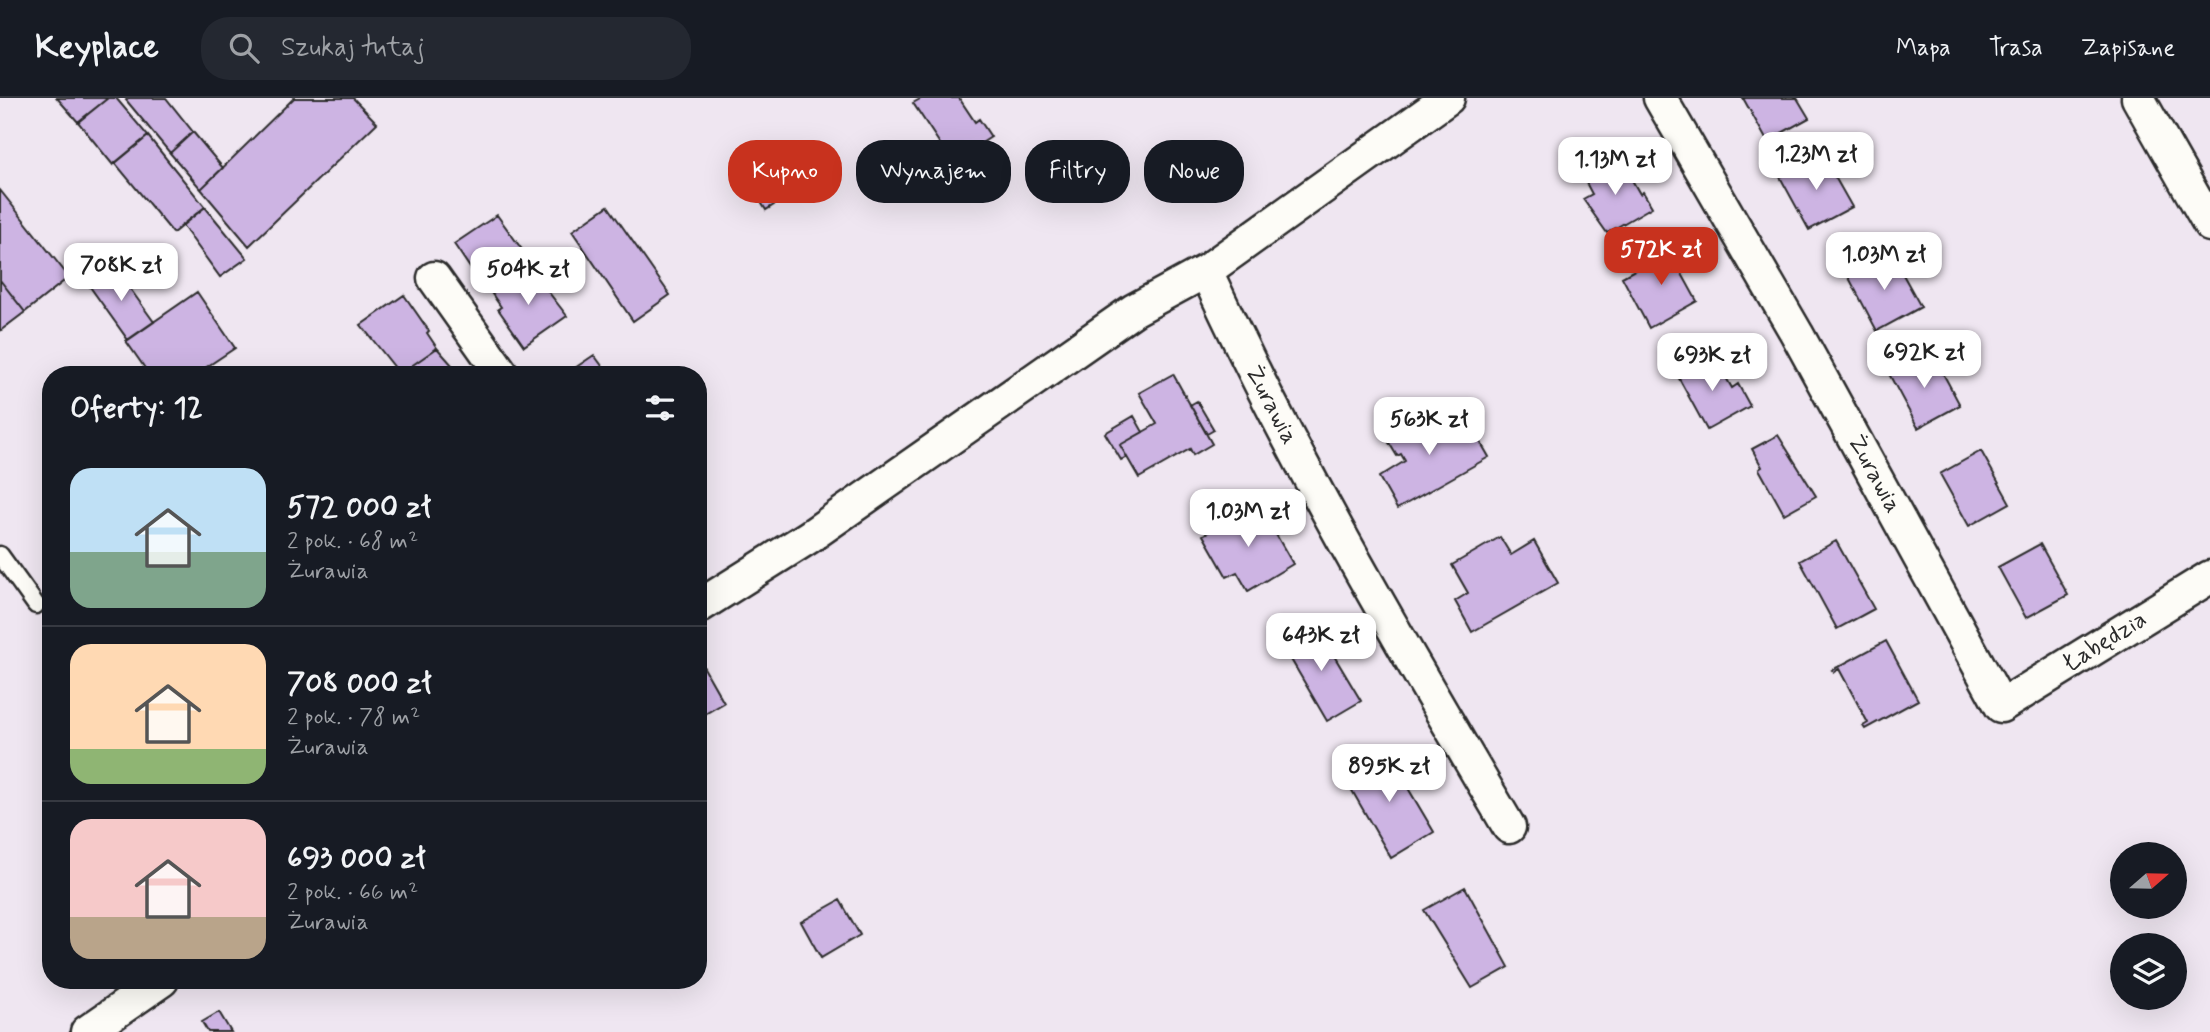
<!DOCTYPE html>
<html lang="pl">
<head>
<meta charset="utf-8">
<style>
	body { margin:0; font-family:Mynerve,sans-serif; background:#242831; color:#f1f3f6; height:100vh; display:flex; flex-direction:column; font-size:26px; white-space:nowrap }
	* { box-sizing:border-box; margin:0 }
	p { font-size:23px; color:#9ea1a6 }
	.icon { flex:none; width:38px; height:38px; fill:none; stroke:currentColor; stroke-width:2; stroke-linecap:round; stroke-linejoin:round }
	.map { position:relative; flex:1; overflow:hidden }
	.panel { position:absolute; left:42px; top:268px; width:665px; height:623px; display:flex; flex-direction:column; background:#171b24; border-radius:28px; box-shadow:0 7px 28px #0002 }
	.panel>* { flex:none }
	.top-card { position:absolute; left:728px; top:42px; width:665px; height:63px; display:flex; gap:14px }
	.needle { width:46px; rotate:70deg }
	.fabs { position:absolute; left:2110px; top:744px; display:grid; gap:14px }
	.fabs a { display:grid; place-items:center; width:77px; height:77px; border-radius:50%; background:#171b24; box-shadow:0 7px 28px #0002; font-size:35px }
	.price { position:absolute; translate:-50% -60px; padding:0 16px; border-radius:14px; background:#fff; color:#222; font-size:23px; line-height:46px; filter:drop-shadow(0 2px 4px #0008) }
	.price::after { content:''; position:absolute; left:50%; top:42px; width:21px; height:16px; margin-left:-10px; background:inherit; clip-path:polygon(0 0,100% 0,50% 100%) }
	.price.selected { background:#c8321e; color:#fff }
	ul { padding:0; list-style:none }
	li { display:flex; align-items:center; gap:21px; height:175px; padding:0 28px }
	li+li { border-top:2px solid #363941 }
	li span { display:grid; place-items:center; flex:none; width:196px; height:140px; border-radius:21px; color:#555 }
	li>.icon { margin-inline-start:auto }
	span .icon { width:84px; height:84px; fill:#fffc; stroke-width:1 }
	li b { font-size:30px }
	h2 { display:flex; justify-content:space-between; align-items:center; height:84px; padding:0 28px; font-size:30px }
	.chip { padding:0 24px; border-radius:28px; background:#171b24; box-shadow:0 7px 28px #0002; font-size:24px; line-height:63px }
	.chip.selected { background:#c8321e; color:#fff }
	header { display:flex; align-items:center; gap:42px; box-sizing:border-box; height:98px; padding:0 35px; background:#171b24; border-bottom:2px solid #363941 }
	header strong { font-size:33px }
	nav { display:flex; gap:38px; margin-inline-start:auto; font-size:24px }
	.search { width:490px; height:63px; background:#242831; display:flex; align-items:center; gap:18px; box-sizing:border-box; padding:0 24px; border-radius:28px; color:#9ea1a6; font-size:26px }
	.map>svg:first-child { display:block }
	.building { fill:#cdb4e3; stroke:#2b2b2b; stroke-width:2 }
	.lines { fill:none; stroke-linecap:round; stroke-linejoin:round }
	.lane-casing { stroke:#2b2b2b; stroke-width:21 }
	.street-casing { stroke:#2b2b2b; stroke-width:37 }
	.lane { stroke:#fdfcf7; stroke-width:16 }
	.street { stroke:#fdfcf7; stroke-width:32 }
	.labels { text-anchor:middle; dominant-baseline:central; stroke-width:7; stroke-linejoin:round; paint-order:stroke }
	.street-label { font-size:24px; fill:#2b2b2b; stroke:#fdfcf7 }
</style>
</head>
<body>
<header>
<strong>Keyplace</strong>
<div class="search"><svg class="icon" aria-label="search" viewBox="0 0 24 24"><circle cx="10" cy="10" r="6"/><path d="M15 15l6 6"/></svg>Szukaj tutaj</div>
<nav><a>Mapa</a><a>Trasa</a><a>Zapisane</a></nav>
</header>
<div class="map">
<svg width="2210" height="934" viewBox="0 0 2210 934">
	<rect width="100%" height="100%" fill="#efe6f1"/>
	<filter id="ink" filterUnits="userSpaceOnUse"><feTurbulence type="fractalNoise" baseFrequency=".0143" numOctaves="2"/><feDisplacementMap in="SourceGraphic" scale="14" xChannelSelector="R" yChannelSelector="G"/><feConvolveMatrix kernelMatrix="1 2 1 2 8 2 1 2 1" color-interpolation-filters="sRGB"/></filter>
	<g filter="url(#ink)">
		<path class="building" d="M 57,0 L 108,0 L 78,24 Z
			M 108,0 L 116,0 L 148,38 L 113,67 L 78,24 Z
			M 128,0 L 166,0 L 193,34 L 170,55 L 126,2 Z
			M 294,0 L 353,0 L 377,25 L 249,148 L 201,91 Z
			M 922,0 L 959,0 L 975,24 L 979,21 L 991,39 L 952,64 L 913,5 Z
			M 1743,0 L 1797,0 L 1809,20 L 1767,43 Z
			M 193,34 L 223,70 L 201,91 L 170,55 Z
			M 148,38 L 205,109 L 173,135 L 115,65 Z
			M 749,55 L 780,103 L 766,112 L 735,64 Z
			M 1822,56 L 1852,109 L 1809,132 L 1780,79 Z
			M 1620,61 L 1640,96 L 1643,94 L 1652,109 L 1607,135 L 1583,101 L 1592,96 L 1584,81 Z
			M 0,92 L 69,179 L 25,214 L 0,182 Z
			M 608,108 L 670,197 L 633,223 L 572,133 Z
			M 205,109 L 247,160 L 220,179 L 182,127 Z
			M 497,117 L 523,153 L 520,156 L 530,170 L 492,196 L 482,181 L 479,183 L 454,146 Z
			M 1680,147 L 1692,168 L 1681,174 L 1697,203 L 1649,230 L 1622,179 Z
			M 1891,155 L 1921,209 L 1877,233 L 1848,178 Z
			M 113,167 L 154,224 L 128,242 L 88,186 Z
			M 530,170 L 567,218 L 524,248 L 498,211 L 501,209 L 492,196 Z
			M 0,182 L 25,214 L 0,233 Z
			M 197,194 L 235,250 L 196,276 L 149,276 L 126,243 Z
			M 404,197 L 429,233 L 427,235 L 437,250 L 400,276 L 361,227 Z
			M 437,250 L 460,276 L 400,276 Z
			M 1931,253 L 1960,307 L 1918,330 L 1889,276 Z
			M 594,257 L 608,276 L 566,276 Z
			M 1713,257 L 1732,290 L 1738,286 L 1750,308 L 1707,332 L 1677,277 Z
			M 1173,276 L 1212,346 L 1193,357 L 1190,351 L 1139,380 L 1120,347 L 1157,326 L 1139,295 Z
			M 1197,303 L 1214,332 L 1207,336 L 1190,307 Z
			M 1440,314 L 1453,336 L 1470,326 L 1489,359 L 1397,411 L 1379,379 L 1405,363 L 1401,356 L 1397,358 L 1385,338 L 1420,318 L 1423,324 Z
			M 1134,318 L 1143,334 L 1120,347 L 1127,359 L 1121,362 L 1105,335 Z
			M 1778,337 L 1816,398 L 1784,416 L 1759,371 L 1762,369 L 1752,351 Z
			M 1981,353 L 2010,405 L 1969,428 L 1940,376 Z
			M 1252,409 L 1264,429 L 1270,426 L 1293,466 L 1248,493 L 1237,474 L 1227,479 L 1203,437 Z
			M 1500,439 L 1511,457 L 1534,443 L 1558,485 L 1472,534 L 1455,503 L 1468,495 L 1452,467 Z
			M 1836,443 L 1874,511 L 1837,531 L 1800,463 Z
			M 2040,446 L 2068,497 L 2026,520 L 1998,469 Z
			M 1315,526 L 1361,603 L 1327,623 L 1282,546 Z
			M 1886,543 L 1918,602 L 1865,631 L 1863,628 L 1868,625 L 1839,571 L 1834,574 L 1832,572 Z
			M 703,568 L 724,605 L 698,620 L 698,571 Z
			M 1386,653 L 1434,734 L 1391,760 L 1343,677 Z
			M 1465,789 L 1509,869 L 1472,890 L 1424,812 Z
			M 840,802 L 860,837 L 821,860 L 801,824 Z
			M 219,914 L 231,934 L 208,934 L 202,924 Z"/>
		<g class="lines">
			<g class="lane-casing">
				<path id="lane" d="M 0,457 L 36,507"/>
			</g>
			<g class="street-casing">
				<path id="street" d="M 1660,0 L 1797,236 L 2001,608 L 2210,479
					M 2138,0 L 2210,127
					M 1206,173 C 1294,365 1402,547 1509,729
					M 434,180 L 502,276
					M 698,509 L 809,439 L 1134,212 L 1206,173 L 1448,0
					M 87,934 L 162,882"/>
			</g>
			<use href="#lane" class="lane"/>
			<use href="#street" class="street"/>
		</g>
	</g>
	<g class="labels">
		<g class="street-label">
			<text transform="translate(1271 307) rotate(62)">Żurawia</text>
			<text transform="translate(1874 376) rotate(61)">Żurawia</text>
			<text transform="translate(2105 544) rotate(-32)">Łabędzia</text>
		</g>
	</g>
</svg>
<div class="fabs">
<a><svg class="needle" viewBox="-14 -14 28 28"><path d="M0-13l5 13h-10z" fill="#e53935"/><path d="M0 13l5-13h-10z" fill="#9ea1a6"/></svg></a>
<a><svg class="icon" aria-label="layers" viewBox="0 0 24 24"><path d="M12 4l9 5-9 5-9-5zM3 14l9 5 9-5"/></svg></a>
</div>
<b class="price" style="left:1816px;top:94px">1.23M zł</b>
<b class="price" style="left:1615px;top:99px">1.13M zł</b>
<b class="price selected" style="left:1661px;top:189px">572K zł</b>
<b class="price" style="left:1884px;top:194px">1.03M zł</b>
<b class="price" style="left:121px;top:205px">708K zł</b>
<b class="price" style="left:528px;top:209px">504K zł</b>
<b class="price" style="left:1924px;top:292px">692K zł</b>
<b class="price" style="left:1712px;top:295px">693K zł</b>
<b class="price" style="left:1429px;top:359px">563K zł</b>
<b class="price" style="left:1248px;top:451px">1.03M zł</b>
<b class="price" style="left:1321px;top:575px">643K zł</b>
<b class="price" style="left:1389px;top:706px">895K zł</b>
<div class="top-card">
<a class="chip selected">Kupno</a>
<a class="chip">Wynajem</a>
<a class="chip">Filtry</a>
<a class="chip">Nowe</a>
</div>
<section class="panel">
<h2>Oferty: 12<svg class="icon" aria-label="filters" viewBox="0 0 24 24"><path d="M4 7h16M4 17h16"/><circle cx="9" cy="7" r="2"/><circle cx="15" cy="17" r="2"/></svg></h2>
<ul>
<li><span style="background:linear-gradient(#bfe0f5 60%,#7fa58c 0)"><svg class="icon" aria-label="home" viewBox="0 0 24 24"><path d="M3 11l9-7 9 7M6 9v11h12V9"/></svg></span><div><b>572 000 zł</b><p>2 pok. · 68 m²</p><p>Żurawia</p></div></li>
<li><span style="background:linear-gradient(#ffd9b3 75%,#8fb573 0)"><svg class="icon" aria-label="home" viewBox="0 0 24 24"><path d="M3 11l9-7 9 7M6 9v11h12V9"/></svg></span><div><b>708 000 zł</b><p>2 pok. · 78 m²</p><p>Żurawia</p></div></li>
<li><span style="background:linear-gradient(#f6c9c9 70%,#b9a48a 0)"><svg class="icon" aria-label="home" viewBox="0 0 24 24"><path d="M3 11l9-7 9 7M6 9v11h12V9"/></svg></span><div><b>693 000 zł</b><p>2 pok. · 66 m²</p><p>Żurawia</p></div></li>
</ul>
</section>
</div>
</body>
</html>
